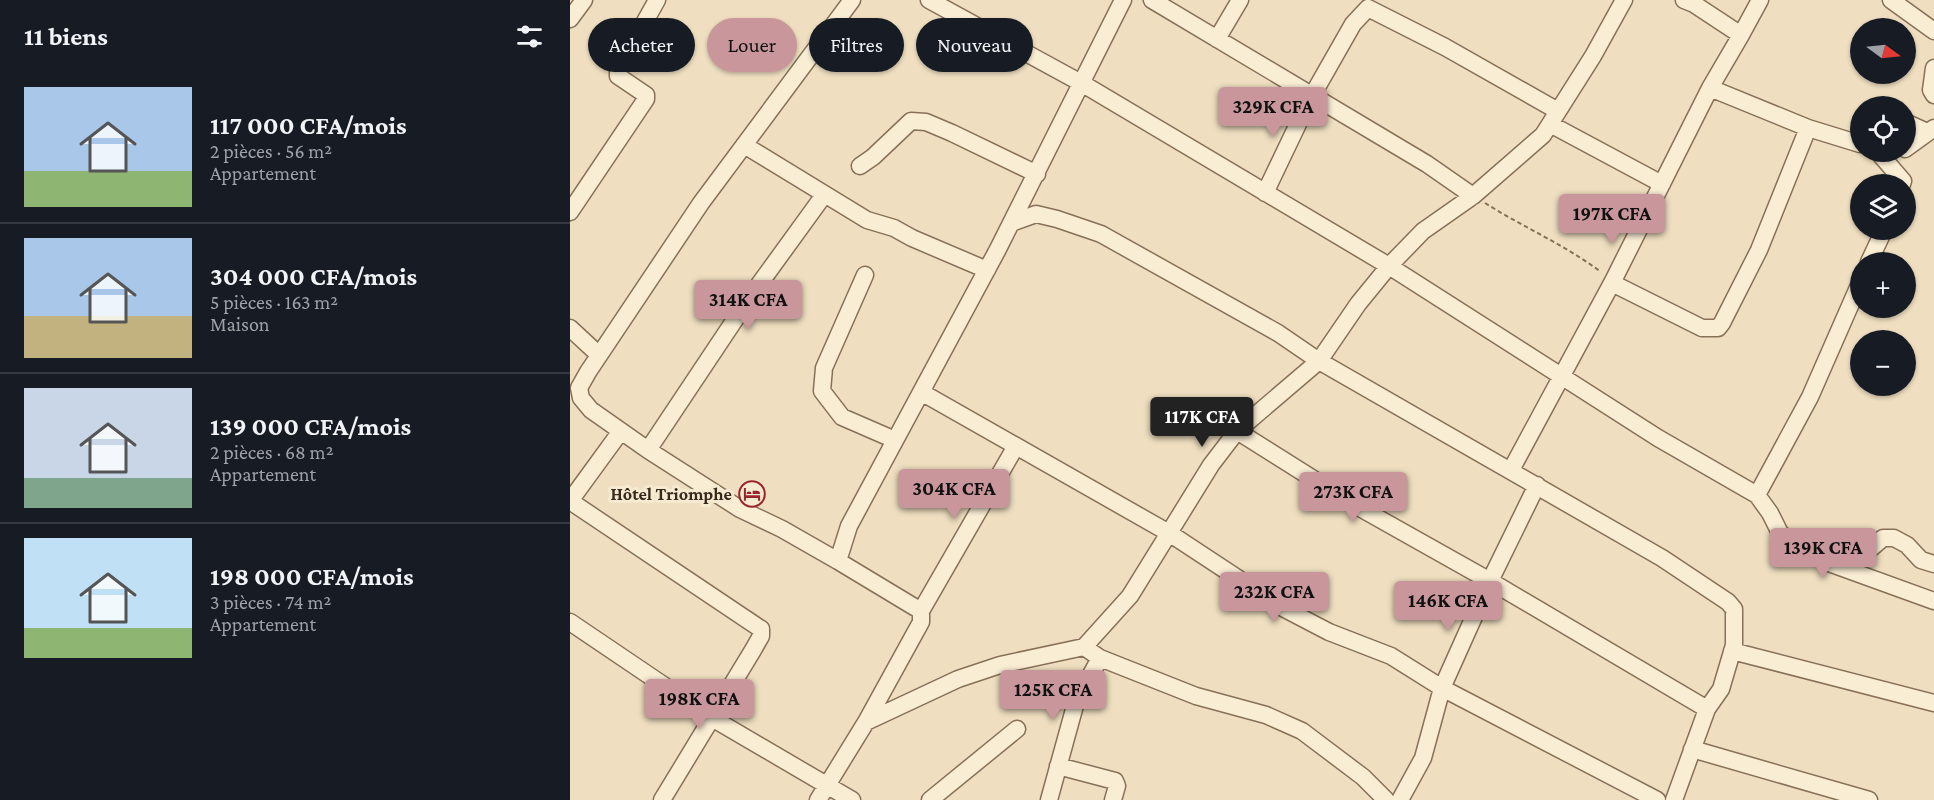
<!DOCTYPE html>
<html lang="fr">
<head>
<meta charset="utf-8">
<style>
	body { margin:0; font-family:"Crimson Pro",serif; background:#20242c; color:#f1f3f6; height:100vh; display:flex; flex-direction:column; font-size:22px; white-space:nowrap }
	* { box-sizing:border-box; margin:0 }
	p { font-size:20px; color:#9ea1a6 }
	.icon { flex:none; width:33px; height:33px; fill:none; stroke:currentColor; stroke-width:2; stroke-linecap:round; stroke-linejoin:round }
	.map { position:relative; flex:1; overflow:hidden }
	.panel { display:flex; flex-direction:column; background:#171b24; width:570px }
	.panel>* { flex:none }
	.banner { position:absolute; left:18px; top:18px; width:570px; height:54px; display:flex; gap:12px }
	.needle { width:39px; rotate:105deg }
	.tools { position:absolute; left:1280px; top:18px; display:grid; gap:12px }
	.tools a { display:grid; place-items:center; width:66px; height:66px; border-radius:50%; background:#171b24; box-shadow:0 2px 4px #0004; font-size:30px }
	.price { position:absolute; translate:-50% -51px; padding:0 14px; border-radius:6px; background:#c9979b; color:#111; font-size:20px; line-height:39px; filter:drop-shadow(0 2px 3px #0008) }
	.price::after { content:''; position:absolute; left:50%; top:36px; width:18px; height:14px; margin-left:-9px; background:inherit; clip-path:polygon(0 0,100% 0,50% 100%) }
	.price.selected { background:#222; color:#fff }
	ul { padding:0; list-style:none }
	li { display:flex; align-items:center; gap:18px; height:150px; padding:0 24px }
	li+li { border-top:2px solid #363941 }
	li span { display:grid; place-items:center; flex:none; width:168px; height:120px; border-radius:0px; color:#555 }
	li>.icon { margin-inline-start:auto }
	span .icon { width:72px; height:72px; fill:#fffc; stroke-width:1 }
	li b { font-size:26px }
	h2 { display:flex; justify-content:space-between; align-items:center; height:72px; padding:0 24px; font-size:26px }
	.pill { padding:0 21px; border-radius:27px; background:#171b24; box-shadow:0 2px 4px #0004; font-size:21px; line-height:54px }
	.pill.selected { background:#c9979b; color:#111 }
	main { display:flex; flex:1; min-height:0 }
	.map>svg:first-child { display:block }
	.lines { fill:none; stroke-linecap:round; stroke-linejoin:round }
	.minor-casing { stroke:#887058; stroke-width:19 }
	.path { stroke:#887058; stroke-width:2; stroke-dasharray:4.5 3; stroke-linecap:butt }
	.minor { stroke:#f9edd4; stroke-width:16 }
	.labels { text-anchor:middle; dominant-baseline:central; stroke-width:6; stroke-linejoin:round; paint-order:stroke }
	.poi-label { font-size:18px; font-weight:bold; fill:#37291c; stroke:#f6ead0; text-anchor:end }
</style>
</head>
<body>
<main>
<section class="panel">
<h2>11 biens<svg class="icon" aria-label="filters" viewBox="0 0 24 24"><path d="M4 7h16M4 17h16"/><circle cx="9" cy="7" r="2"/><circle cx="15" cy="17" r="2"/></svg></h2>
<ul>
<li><span style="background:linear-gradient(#a9c7e8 70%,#8fb573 0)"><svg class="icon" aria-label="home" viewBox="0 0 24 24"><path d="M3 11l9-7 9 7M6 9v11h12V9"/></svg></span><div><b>117 000 CFA/mois</b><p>2 pièces · 56 m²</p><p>Appartement</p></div></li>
<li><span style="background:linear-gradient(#a9c7e8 65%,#c2b280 0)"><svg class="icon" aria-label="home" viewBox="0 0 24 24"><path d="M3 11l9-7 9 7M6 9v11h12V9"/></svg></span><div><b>304 000 CFA/mois</b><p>5 pièces · 163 m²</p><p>Maison</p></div></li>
<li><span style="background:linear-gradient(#c9d6e8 75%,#7fa58c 0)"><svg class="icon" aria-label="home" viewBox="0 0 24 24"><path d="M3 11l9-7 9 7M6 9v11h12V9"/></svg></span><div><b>139 000 CFA/mois</b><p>2 pièces · 68 m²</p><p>Appartement</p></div></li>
<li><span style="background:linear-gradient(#bfe0f5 75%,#8fb573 0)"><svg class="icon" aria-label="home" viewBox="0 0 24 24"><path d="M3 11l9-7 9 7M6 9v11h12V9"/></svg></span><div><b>198 000 CFA/mois</b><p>3 pièces · 74 m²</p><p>Appartement</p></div></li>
</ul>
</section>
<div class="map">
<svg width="1364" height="800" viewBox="0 0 1364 800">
	<rect width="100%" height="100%" fill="#efdfc0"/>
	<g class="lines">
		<g class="minor-casing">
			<path id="minor" d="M 359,0 L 513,84 L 819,266 L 1088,438 L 1187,495 L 1200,513 L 1210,533 L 1228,547 L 1259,563 L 1364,601
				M 582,0 L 857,164 L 903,196
				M 1114,0 L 1124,4 L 1171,35 L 1190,0
				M 1321,0 L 1364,31
				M 0,19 L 14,0
				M 647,39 L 670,0
				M 1364,68 L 1361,90 L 1364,95
				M 1140,88 L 1238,128 L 1290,144
				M 742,96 L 783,24 L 798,8 L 875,47 L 988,111
				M 1335,122 L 1357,132
				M 980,124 L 1092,184
				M 174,145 L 297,220 L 324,228 L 342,238 L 417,270
				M 1335,149 L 1364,128
				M 1308,152 L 1333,181 L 1332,184
				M 290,166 L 303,157 L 341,121 L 356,122 L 382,133 L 467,174
				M 695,193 L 728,124 L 736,92
				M 0,212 L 76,99 L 76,95 L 48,76 L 48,70 L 87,0
				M 441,223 L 466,214 L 487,219 L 531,234 L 708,333 L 749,361 L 1092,558 L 1158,602 L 1164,609 L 1164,645 L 1151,689 L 1137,709 L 920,581 L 783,504 L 667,431
				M 1299,262 L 1314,230
				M 295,275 L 254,368 L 252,391 L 272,417 L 325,440
				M 1043,281 L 1044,284 L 1132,328 L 1148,328 L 1152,323 L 1189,250 L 1238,128
				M 0,328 L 29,355
				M 351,392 L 599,533 L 713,608 L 759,632 L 821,656 L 872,688 L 1087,800
				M 78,450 L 180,297 L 254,195
				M 941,470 L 1043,281 L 1140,88 L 1171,35
				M 1187,495 L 1240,397 L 1290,283
				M 0,501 L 191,629 L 191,636 L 183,650 L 92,800
				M 0,501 L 51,431
				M 268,561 L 212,529 L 170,509 L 78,450 L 21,410 L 11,398 L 9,388 L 18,372 L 131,203 L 282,0
				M 1277,569 L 1313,538 L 1324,538 L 1337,545 L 1351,560 L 1364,564
				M 351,611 L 446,446
				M 0,622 L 142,718 L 282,800
				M 514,647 L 530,658 L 626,696 L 696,715 L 732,731 L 793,777 L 816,800
				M 1162,651 L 1364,703
				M 296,722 L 351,622 L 351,611 L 268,561 L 279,526 L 428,249 L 553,0
				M 1122,749 L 1299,800
				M 488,766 L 545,781 L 547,786 L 543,800
				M 248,800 L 296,722 L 388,679 L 430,665 L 514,647 L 560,596 L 641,465 L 667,431 L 749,361 L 788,304 L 819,266 L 853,231 L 903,196 L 973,135 L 1023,56 L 1054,0
				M 360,800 L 447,729
				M 479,800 L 506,702 L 530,658
				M 830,800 L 853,758 L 872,688 L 920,581 L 967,485
				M 1104,800 L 1137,709"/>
		</g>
		<path class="path" d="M 915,203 C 953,227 995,245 1031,272"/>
		<use href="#minor" class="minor"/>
	</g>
	<defs>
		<g id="hotel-ring" transform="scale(1.35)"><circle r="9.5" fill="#f6ead0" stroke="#99262b" stroke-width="1.5"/><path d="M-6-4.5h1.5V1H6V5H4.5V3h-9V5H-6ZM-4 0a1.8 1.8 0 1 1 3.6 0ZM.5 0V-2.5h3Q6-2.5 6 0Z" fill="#99262b"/></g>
	</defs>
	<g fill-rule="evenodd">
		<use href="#hotel-ring" x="182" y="494"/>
	</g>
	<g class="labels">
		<g class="poi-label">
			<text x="162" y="494">Hôtel Triomphe</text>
		</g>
	</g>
</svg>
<div class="tools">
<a><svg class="needle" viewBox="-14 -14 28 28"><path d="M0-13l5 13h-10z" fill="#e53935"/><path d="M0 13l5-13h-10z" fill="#9ea1a6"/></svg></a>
<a><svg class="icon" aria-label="locate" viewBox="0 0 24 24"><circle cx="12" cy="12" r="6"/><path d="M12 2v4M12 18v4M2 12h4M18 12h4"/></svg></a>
<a><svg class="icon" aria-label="layers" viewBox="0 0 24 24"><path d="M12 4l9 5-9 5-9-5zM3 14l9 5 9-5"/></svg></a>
<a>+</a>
<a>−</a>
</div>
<b class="price" style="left:703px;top:138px">329K CFA</b>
<b class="price" style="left:1042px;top:245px">197K CFA</b>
<b class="price" style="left:178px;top:331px">314K CFA</b>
<b class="price selected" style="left:632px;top:448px">117K CFA</b>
<b class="price" style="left:384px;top:520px">304K CFA</b>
<b class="price" style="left:783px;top:523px">273K CFA</b>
<b class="price" style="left:1253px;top:579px">139K CFA</b>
<b class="price" style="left:704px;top:623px">232K CFA</b>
<b class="price" style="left:878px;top:632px">146K CFA</b>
<b class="price" style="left:483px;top:721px">125K CFA</b>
<b class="price" style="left:129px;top:730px">198K CFA</b>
<div class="banner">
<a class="pill">Acheter</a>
<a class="pill selected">Louer</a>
<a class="pill">Filtres</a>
<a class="pill">Nouveau</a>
</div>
</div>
</main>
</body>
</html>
